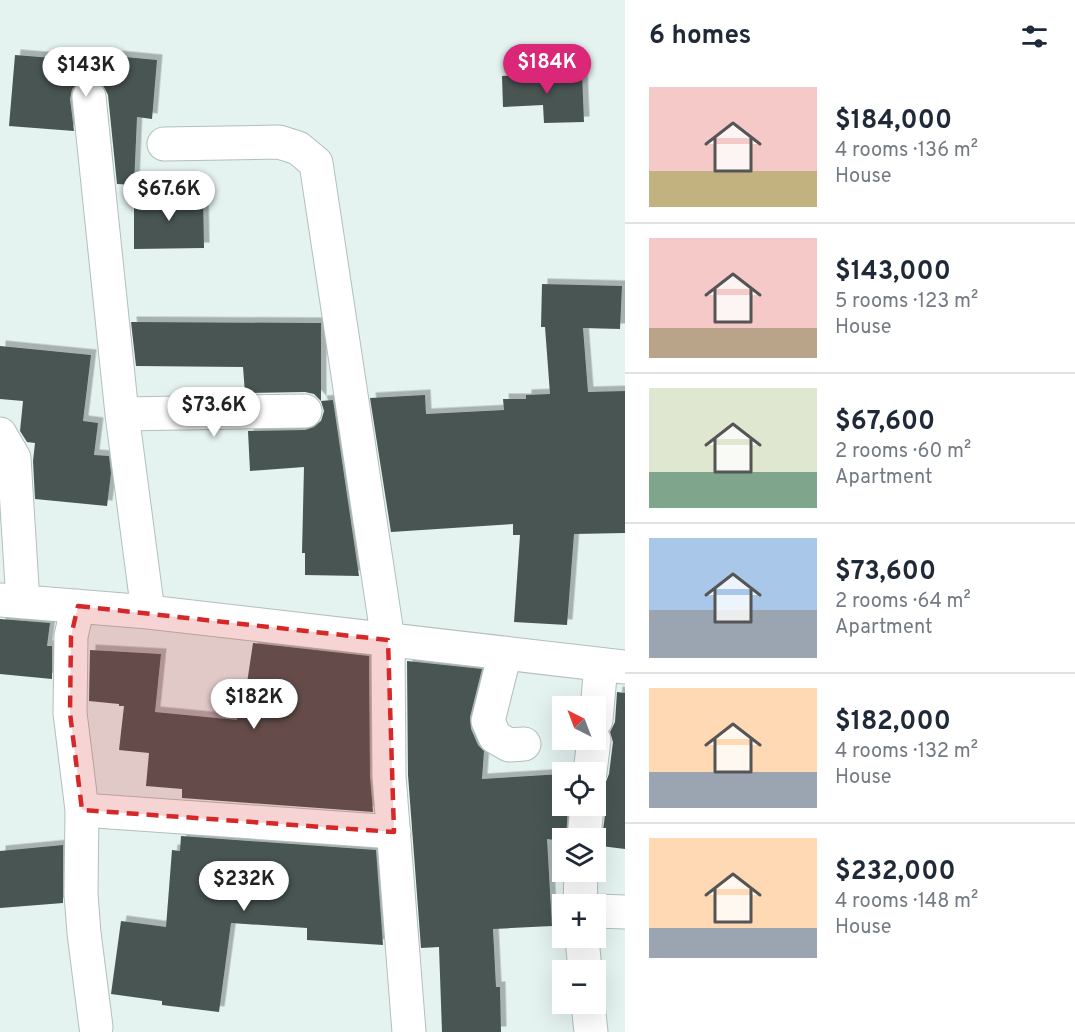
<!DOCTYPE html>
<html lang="en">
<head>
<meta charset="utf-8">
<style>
	body { margin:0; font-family:Overpass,sans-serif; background:#f6f6f7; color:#1f2937; height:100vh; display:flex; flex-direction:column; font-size:22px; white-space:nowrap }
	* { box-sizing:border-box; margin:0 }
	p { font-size:20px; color:#747a83 }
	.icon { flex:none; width:33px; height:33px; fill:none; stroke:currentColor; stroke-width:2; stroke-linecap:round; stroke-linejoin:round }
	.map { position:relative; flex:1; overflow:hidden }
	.drawer { display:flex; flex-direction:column; background:#fff; width:450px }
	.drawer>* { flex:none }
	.needle { width:39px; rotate:318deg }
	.buttons { position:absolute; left:552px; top:696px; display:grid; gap:12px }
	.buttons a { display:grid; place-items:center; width:54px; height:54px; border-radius:0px; background:#fff; box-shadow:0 6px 24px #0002; font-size:30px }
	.price { position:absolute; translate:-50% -51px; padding:0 14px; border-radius:21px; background:#fff; color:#222; font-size:20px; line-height:39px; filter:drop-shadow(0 2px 3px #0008) }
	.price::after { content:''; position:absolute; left:50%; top:36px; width:18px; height:14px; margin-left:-9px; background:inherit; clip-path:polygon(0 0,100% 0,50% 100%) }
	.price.active { background:#db2777; color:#fff }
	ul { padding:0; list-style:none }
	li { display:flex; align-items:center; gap:18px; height:150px; padding:0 24px }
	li+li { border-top:2px solid #e0e1e3 }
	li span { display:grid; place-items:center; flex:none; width:168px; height:120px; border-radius:0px; color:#555 }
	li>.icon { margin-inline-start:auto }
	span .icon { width:72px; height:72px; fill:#fffc; stroke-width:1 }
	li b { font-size:26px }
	h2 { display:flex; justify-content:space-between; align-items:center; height:72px; padding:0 24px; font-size:26px }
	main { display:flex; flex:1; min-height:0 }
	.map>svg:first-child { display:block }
	.building { fill:#495553; filter:url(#shadow) }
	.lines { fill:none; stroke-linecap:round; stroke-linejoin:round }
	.minor-casing { stroke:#b1bfbd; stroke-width:35 }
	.minor { stroke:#fff; stroke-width:33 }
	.marked { fill:#d62828; fill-opacity:0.2; stroke:#d62828; stroke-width:4.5; stroke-dasharray:12 8; stroke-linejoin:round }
</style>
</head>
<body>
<main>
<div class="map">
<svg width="625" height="1032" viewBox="0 0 625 1032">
	<defs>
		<filter id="shadow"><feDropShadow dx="5.5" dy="-5.5" stdDeviation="0" flood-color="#0004"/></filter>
	</defs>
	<rect width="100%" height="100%" fill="#e4f2f0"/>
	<path class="building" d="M 15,55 L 103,62 L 104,55 L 157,60 L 152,119 L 137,117 L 134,185 L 117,184 L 108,95 L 104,87 L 97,80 L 86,78 L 79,82 L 72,89 L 70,99 L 74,131 L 9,126 Z
		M 582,72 L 584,122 L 544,123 L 543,105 L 503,107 L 502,76 Z
		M 203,194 L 204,248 L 134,249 L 134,195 Z
		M 542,284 L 622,286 L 620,329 L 583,328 L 588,392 L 625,391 L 625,533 L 574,534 L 567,625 L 514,622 L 520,535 L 513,535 L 513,524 L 391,532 L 370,398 L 425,395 L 426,414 L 504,410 L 503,399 L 526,399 L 526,395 L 550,394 L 545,327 L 541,327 Z
		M 131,322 L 321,323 L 321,401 L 333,400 L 359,576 L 305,575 L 305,553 L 302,553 L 304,467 L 250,471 L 248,431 L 305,430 L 314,427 L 321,421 L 324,411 L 321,401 L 314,394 L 305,392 L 245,393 L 243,367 L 136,366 Z
		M 0,346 L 91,355 L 83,421 L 98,423 L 94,455 L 109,456 L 111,473 L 107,506 L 35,499 L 33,461 L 35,443 L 27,442 L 20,431 L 23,401 L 0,399 Z
		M 0,619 L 50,623 L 47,646 L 52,646 L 52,679 L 0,674 Z
		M 253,643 L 369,656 L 370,776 L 373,812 L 182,798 L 182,789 L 146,786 L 149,753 L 119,750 L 124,706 L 119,706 L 119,704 L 89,701 L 90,650 L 161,654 L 155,712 L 237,720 L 239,702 L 244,703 Z
		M 407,661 L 482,669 L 470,717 L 471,729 L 478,745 L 484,751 L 482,779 L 562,774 L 562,806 L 568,806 L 566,838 L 562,838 L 562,841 L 547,839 L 552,926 L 493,929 L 496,987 L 500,987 L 501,1032 L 442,1032 L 439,947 L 421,948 L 408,775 Z
		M 617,692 L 625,693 L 625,849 L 601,846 L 606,807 L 604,798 L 596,790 L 605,784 L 609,774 L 613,742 L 610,732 L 615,722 Z
		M 181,836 L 376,850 L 383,945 L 307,940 L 307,928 L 231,923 L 219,1012 L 162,1005 L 162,1001 L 111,994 L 121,921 L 166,927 L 172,850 L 180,851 Z
		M 63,845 L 63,903 L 0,908 L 0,851 Z"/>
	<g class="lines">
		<g class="minor-casing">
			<path id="minor" d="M 89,97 L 122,414 L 148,612
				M 164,144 L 279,142 L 298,148 L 316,163 L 388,640 L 389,776 L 409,1032
				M 122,414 L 305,411
				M 0,434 L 14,458 L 23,602
				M 0,600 L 148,612 L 625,667
				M 78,606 L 71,636 L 70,713 L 82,810 L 81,894 L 84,933 L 96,1027
				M 505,653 L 488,721 L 495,737 L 509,745 L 524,744
				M 596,720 L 601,665
				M 590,772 L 594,740
				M 82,810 L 394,832
				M 584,838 L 587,806
				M 580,904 L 581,872
				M 596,911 L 625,912
				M 582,938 L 585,970
				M 588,1004 L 591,1032"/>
		</g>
		<use href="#minor" class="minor"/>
	</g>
	<path class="marked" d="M 78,606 L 388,640 L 394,832 L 82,810 L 70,713 L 71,636 Z"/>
</svg>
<div class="buttons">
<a><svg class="needle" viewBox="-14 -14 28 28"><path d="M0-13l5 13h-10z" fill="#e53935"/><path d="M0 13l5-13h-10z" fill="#747a83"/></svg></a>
<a><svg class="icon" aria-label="locate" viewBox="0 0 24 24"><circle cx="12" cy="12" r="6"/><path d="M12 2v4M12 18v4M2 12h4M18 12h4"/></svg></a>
<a><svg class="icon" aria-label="layers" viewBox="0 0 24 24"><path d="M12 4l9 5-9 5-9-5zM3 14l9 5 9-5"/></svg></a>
<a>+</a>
<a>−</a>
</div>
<b class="price active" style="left:547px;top:95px">$184K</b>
<b class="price" style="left:86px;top:98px">$143K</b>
<b class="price" style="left:169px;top:222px">$67.6K</b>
<b class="price" style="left:214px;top:438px">$73.6K</b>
<b class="price" style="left:254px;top:730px">$182K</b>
<b class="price" style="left:244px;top:912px">$232K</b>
</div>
<section class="drawer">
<h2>6 homes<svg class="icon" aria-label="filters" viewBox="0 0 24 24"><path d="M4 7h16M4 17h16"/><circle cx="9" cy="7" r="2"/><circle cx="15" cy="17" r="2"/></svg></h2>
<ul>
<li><span style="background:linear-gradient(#f6c9c9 70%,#c2b280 0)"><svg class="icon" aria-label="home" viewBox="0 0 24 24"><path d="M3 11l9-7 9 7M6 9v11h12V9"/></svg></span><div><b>$184,000</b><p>4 rooms · 136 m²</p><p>House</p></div></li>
<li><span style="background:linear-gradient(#f6c9c9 75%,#b9a48a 0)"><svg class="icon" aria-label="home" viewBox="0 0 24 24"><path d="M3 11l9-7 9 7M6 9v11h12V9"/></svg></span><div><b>$143,000</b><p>5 rooms · 123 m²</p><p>House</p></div></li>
<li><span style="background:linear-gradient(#dfe7d0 70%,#7fa58c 0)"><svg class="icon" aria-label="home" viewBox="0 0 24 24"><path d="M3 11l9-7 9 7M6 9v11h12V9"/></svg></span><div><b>$67,600</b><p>2 rooms · 60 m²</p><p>Apartment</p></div></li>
<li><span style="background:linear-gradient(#a9c7e8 60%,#9aa5b1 0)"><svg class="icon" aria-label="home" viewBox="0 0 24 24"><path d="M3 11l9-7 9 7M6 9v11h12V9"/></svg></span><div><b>$73,600</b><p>2 rooms · 64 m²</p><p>Apartment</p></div></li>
<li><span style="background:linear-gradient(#ffd9b3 70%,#9aa5b1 0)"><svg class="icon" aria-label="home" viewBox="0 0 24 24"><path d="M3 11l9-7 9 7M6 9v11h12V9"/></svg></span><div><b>$182,000</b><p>4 rooms · 132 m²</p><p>House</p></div></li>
<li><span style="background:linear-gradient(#ffd9b3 75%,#9aa5b1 0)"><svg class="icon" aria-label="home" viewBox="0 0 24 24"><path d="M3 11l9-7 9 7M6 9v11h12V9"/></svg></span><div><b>$232,000</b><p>4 rooms · 148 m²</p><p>House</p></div></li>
</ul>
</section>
</main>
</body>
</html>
